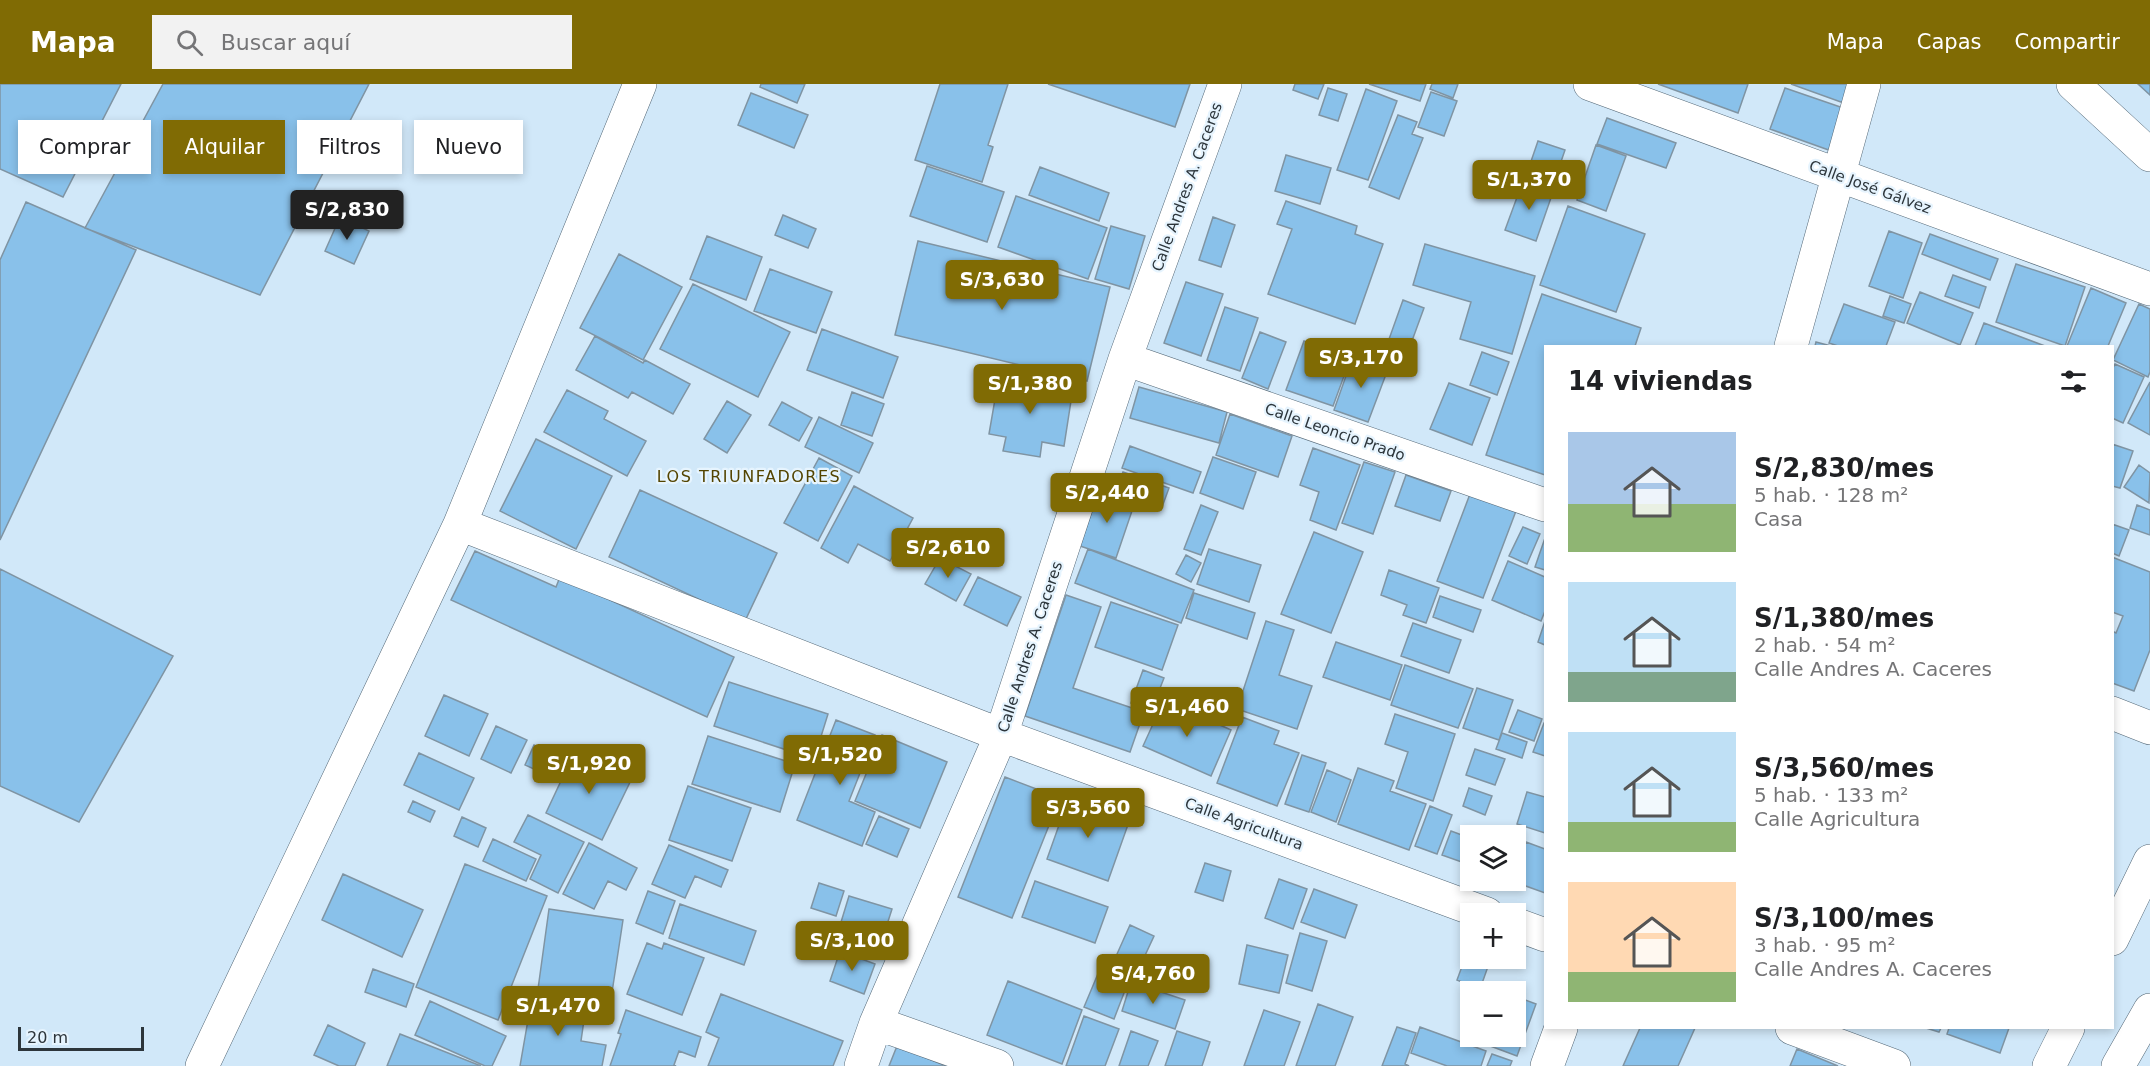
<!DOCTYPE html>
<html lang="es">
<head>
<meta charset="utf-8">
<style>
	body { margin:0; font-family:"DejaVu Sans",sans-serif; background:#f2f2f2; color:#202124; height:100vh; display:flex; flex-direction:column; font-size:22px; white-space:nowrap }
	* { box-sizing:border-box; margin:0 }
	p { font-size:20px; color:#757577 }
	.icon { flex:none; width:33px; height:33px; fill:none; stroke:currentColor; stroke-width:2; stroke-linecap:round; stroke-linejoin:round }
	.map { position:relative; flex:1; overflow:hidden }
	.details { position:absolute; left:1544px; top:261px; width:570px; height:684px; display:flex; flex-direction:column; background:#fff; border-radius:0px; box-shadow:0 3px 9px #0003 }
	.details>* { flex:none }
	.guide { position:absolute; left:18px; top:36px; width:570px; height:54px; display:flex; gap:12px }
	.fabs { position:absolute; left:1460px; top:741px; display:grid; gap:12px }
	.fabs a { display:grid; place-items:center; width:66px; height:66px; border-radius:0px; background:#fff; box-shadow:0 3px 9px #0003; font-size:30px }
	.scale { position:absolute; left:18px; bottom:15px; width:126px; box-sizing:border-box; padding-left:6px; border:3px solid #2c353b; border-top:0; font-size:16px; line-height:21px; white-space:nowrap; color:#2c353b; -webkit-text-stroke:4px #e6f4fe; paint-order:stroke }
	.price { position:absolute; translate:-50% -51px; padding:0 14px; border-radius:6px; background:#806b04; color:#fff; font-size:20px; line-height:39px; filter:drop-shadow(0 2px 3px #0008) }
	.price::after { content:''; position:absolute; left:50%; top:36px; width:18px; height:14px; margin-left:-9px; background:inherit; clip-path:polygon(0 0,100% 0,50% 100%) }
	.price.active { background:#222; color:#fff }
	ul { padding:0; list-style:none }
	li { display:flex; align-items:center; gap:18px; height:150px; padding:0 24px }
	li span { display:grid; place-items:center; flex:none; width:168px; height:120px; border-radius:0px; color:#555 }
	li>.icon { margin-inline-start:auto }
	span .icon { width:72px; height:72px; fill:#fffc; stroke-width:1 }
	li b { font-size:26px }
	h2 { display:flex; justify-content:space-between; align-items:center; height:72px; padding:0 24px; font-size:26px }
	.pill { padding:0 21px; border-radius:0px; background:#fff; box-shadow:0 3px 9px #0003; font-size:21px; line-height:54px }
	.pill.active { background:#806b04; color:#fff }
	header { display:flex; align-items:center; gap:36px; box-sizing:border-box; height:84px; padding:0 30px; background:#806b04; color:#fff }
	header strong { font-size:28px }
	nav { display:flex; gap:33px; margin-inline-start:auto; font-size:21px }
	.search { width:420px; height:54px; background:#f2f2f2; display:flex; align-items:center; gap:15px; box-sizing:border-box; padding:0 21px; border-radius:0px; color:#757577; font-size:22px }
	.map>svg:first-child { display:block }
	.building { fill:#89c1ea; stroke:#7f94a3; stroke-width:1.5 }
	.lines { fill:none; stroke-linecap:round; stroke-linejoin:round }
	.minor-casing { stroke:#546877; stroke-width:34 }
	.tertiary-casing { stroke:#546877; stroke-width:34 }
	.minor { stroke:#fff; stroke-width:33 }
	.tertiary { stroke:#fff; stroke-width:33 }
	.labels { text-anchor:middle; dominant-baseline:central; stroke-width:4.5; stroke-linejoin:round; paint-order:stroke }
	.street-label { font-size:15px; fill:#2c353b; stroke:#e6f4fe }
	.neighbourhood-label { font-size:16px; letter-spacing:1.5px; fill:#534400; stroke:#e6f4fe }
</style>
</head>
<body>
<header>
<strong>Mapa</strong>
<div class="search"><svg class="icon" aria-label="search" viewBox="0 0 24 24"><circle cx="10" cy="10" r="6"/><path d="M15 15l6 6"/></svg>Buscar aquí</div>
<nav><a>Mapa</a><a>Capas</a><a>Compartir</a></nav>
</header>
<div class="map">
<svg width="2150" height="982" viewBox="0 0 2150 982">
	<rect width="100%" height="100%" fill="#d1e8f9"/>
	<path class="building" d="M 0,0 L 121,0 L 63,113 L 0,85 Z
		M 163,0 L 369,0 L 260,211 L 85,144 Z
		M 761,0 L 805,0 L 797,19 L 760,3 Z
		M 940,0 L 1008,0 L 988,61 L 993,63 L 982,98 L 915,76 Z
		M 1048,0 L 1190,0 L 1175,43 Z
		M 1295,0 L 1324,0 L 1318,15 L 1293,6 Z
		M 1369,0 L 1426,0 L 1420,17 Z
		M 1432,0 L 1458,0 L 1453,14 L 1430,5 Z
		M 1658,0 L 1748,0 L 1738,29 Z
		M 1791,0 L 1859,0 L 1852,22 Z
		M 2138,0 L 2150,0 L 2150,11 Z
		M 1328,4 L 1347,10 L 1338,37 L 1319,31 Z
		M 1785,4 L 1852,27 L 1837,69 L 1770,45 Z
		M 1366,5 L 1397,17 L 1368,96 L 1337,86 Z
		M 1431,8 L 1457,17 L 1444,52 L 1418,43 Z
		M 751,9 L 808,31 L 794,64 L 738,41 Z
		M 1398,31 L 1417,38 L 1412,50 L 1423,54 L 1399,115 L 1369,103 Z
		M 1607,34 L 1676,59 L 1666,84 L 1597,60 Z
		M 1538,57 L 1565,66 L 1554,98 L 1527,89 Z
		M 1596,61 L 1626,72 L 1606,127 L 1577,116 Z
		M 1286,71 L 1331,84 L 1320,120 L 1275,107 Z
		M 927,82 L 1004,108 L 987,158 L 910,132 Z
		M 1040,83 L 1109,109 L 1099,137 L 1029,111 Z
		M 1523,97 L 1553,108 L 1536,157 L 1505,146 Z
		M 1016,112 L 1107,144 L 1088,195 L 998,163 Z
		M 1286,117 L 1357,142 L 1355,150 L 1383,160 L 1355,240 L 1268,210 L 1292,145 L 1277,140 Z
		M 26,118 L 136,166 L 0,456 L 0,176 Z
		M 1568,122 L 1645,150 L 1616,228 L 1540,201 Z
		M 783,131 L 816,145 L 808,164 L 775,151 Z
		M 340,133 L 369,147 L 354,180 L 325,167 Z
		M 1213,133 L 1235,141 L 1221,183 L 1199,176 Z
		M 1111,142 L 1145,152 L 1129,205 L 1095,195 Z
		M 1889,147 L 1922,159 L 1903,214 L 1869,202 Z
		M 1930,150 L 1998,175 L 1990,196 L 1922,170 Z
		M 707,152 L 762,173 L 746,216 L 690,195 Z
		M 918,157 L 1110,203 L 1087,297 L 895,251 Z
		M 1425,160 L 1535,192 L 1512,270 L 1460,255 L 1471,218 L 1413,201 Z
		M 619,170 L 682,203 L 643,276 L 580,244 Z
		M 2016,180 L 2085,203 L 2065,262 L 1996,238 Z
		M 770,185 L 832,208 L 816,249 L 754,227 Z
		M 1953,191 L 1986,203 L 1979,224 L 1945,212 Z
		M 1186,198 L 1223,210 L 1201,272 L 1164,259 Z
		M 693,200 L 790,248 L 758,313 L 660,265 Z
		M 2091,204 L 2126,219 L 2108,262 L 2067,262 Z
		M 1920,208 L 1973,229 L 1960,261 L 1907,239 Z
		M 1542,210 L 1641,244 L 1635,262 L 1545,262 L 1545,391 L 1486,371 Z
		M 1890,212 L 1911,220 L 1904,239 L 1883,232 Z
		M 1403,216 L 1424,224 L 1409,265 L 1388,258 Z
		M 1844,220 L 1895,238 L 1886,262 L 1838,262 L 1829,259 Z
		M 2139,220 L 2150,225 L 2150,288 L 2148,293 L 2113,276 Z
		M 1225,223 L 1258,234 L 1240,287 L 1207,276 Z
		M 1984,239 L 2045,262 L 1975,262 Z
		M 822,245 L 898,273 L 883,314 L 807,286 Z
		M 1260,248 L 1286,258 L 1268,305 L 1242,294 Z
		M 595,252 L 643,279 L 645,276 L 690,300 L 673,330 L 632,308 L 628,314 L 576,286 Z
		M 1304,257 L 1351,273 L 1333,322 L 1286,306 Z
		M 1816,258 L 1831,262 L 1815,262 Z
		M 1482,268 L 1509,278 L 1497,311 L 1470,301 Z
		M 1353,272 L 1388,285 L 1368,338 L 1334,326 Z
		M 2115,280 L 2144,293 L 2123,339 L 2112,334 L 2112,286 Z
		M 999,292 L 1073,304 L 1064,362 L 1042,358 L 1040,373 L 1003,367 L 1006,353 L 989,350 Z
		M 2150,298 L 2150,351 L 2128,339 Z
		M 1449,299 L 1490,314 L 1472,361 L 1430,345 Z
		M 1139,303 L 1227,328 L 1219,359 L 1130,334 Z
		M 567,306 L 608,327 L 604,335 L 646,357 L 627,392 L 544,348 Z
		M 852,308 L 884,320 L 872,352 L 841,341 Z
		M 727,317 L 751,331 L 727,369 L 704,355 Z
		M 782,318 L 812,334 L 799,357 L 769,341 Z
		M 1230,330 L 1292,352 L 1278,393 L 1216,371 Z
		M 819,333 L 873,359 L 859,389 L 805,363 Z
		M 536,355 L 612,392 L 576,465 L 500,427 Z
		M 2112,360 L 2133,367 L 2120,404 L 2112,402 Z
		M 1130,362 L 1201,388 L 1193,409 L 1122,384 Z
		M 1313,364 L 1360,381 L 1336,446 L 1310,436 L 1319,408 L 1300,401 Z
		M 1213,373 L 1256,388 L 1243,425 L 1200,409 Z
		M 819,374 L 852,392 L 818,457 L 784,439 Z
		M 1364,378 L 1395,388 L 1373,450 L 1342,439 Z
		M 2139,381 L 2150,389 L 2149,419 L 2124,403 Z
		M 1123,388 L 1169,404 L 1162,423 L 1116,406 Z
		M 1406,391 L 1451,407 L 1440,437 L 1395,422 Z
		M 854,402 L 913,434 L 890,477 L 858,460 L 848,479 L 821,464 Z
		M 640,406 L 777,469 L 745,537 L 609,473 Z
		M 1099,406 L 1135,418 L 1116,474 L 1080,462 Z
		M 1470,410 L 1516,427 L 1483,514 L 1437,497 Z
		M 1201,421 L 1218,428 L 1201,471 L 1184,465 Z
		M 2137,421 L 2150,426 L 2150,451 L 2130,444 Z
		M 2112,440 L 2129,446 L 2119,472 L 2112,469 Z
		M 1523,443 L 1540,450 L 1527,480 L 1509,472 Z
		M 1314,448 L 1363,468 L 1331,549 L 1281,530 Z
		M 1545,454 L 1545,486 L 1535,483 Z
		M 1088,465 L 1194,506 L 1181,539 L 1075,499 Z
		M 1209,465 L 1261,481 L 1249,518 L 1197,500 Z
		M 475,467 L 556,503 L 560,493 L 734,573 L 707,633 L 451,516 Z
		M 1186,471 L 1201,479 L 1191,498 L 1176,490 Z
		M 2112,473 L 2150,488 L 2150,566 L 2134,607 L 2112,599 L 2112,547 L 2116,549 L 2123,532 L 2112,528 Z
		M 940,474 L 971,490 L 956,517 L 925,500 Z
		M 1508,477 L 1545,493 L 1545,527 L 1541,537 L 1492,516 Z
		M 0,485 L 173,572 L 79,738 L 0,702 Z
		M 1389,486 L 1439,504 L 1426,539 L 1403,531 L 1407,521 L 1381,511 Z
		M 978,493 L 1021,513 L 1007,542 L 964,521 Z
		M 1194,509 L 1255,529 L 1247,555 L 1186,534 Z
		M 1066,511 L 1101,523 L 1073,604 L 1144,628 L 1130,668 L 1025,632 Z
		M 1440,512 L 1481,526 L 1473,548 L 1433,533 Z
		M 1111,518 L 1178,541 L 1162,586 L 1095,563 Z
		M 1266,537 L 1294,546 L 1279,591 L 1312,602 L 1297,645 L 1237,625 Z
		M 1545,537 L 1545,561 L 1538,558 Z
		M 1413,539 L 1461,556 L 1449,589 L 1401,572 Z
		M 1336,558 L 1402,581 L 1390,616 L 1323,593 Z
		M 1405,581 L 1473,605 L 1458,644 L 1391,621 Z
		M 1143,586 L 1164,594 L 1151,627 L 1131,619 Z
		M 729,598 L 828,630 L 814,675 L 714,642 Z
		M 1477,604 L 1513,616 L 1499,656 L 1463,644 Z
		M 444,611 L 488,630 L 469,672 L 425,652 Z
		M 1164,616 L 1231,646 L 1211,692 L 1143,662 Z
		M 1518,626 L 1542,635 L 1534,657 L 1509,648 Z
		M 1395,630 L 1455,650 L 1433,717 L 1396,704 L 1408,668 L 1385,660 Z
		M 1242,633 L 1279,647 L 1274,660 L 1299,669 L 1277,722 L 1217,699 Z
		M 836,636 L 875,651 L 849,717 L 875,728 L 862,762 L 797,736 Z
		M 1544,639 L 1545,639 L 1545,672 L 1533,668 Z
		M 496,642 L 527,656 L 511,689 L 481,675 Z
		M 1502,649 L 1527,658 L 1522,674 L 1496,665 Z
		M 882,651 L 947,678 L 920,744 L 855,717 Z
		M 708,652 L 795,680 L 780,728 L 692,700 Z
		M 534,661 L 558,672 L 549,692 L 525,681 Z
		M 1475,665 L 1505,675 L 1495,701 L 1466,691 Z
		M 575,667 L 632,694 L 602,756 L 546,729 Z
		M 419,669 L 474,694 L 459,726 L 404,701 Z
		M 1302,671 L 1326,679 L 1309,728 L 1285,720 Z
		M 1358,684 L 1394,697 L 1390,707 L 1426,720 L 1409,766 L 1338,740 Z
		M 1327,686 L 1351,696 L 1336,738 L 1311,728 Z
		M 1005,693 L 1060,714 L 1012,834 L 958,813 Z
		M 688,702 L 751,724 L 732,777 L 669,756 Z
		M 1469,704 L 1492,712 L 1485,731 L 1463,722 Z
		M 1527,708 L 1545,713 L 1545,749 L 1517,740 Z
		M 1069,713 L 1130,735 L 1108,797 L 1047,775 Z
		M 413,717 L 435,727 L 430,738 L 408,728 Z
		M 1430,722 L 1452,731 L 1437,770 L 1415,762 Z
		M 528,731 L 584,758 L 558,809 L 530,795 L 541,771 L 514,758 Z
		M 879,732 L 909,745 L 897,773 L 866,760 Z
		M 462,733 L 486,744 L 478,763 L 454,752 Z
		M 1492,743 L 1515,752 L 1489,752 Z
		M 1451,747 L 1470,754 L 1470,781 L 1442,771 Z
		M 1515,752 L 1520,754 L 1515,768 Z
		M 493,755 L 536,775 L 526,797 L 483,777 Z
		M 1526,758 L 1545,765 L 1545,809 L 1512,797 L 1515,796 L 1515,789 Z
		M 589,759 L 637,784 L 626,806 L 608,797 L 594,825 L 563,810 Z
		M 669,761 L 728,786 L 721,803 L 695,792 L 685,814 L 652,800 Z
		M 1205,779 L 1231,787 L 1223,817 L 1195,808 Z
		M 465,780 L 547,812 L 498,936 L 416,903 Z
		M 343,790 L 423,826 L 402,873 L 322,836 Z
		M 1279,795 L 1307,805 L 1293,845 L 1265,834 Z
		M 1035,797 L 1108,823 L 1095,859 L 1022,833 Z
		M 819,799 L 844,807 L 836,832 L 811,824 Z
		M 1314,805 L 1357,821 L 1345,854 L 1301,838 Z
		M 648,807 L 675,817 L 663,850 L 636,839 Z
		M 849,812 L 892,825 L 876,875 L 834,861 Z
		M 680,820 L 756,847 L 744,881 L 669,854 Z
		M 549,825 L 623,836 L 611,915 L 538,905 Z
		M 1130,841 L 1154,852 L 1141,880 L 1117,870 Z
		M 1300,849 L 1327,857 L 1312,907 L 1286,899 Z
		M 647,859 L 662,865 L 664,859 L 704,874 L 682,931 L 627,910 Z
		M 1247,861 L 1288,871 L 1279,909 L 1239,900 Z
		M 1468,866 L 1470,874 L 1491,874 L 1480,905 L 1457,896 Z
		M 840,867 L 875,880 L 864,910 L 830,897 Z
		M 1171,871 L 1202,882 L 1196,899 L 1164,889 Z
		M 373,885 L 414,900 L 406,923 L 365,908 Z
		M 1100,885 L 1129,896 L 1114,935 L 1084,923 Z
		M 1008,897 L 1082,926 L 1062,980 L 987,951 Z
		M 1131,898 L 1185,916 L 1175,945 L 1122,927 Z
		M 1486,902 L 1501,908 L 1484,908 Z
		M 721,910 L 843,957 L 833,982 L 708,982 L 719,954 L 706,948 Z
		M 1515,912 L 1536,920 L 1517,972 L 1485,960 L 1488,952 L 1515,952 Z
		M 532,913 L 586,922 L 581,957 L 606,961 L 602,982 L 520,982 Z
		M 430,917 L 506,952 L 492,982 L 485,982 L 415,951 Z
		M 1318,920 L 1353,933 L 1335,982 L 1296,982 Z
		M 626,926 L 701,953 L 695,973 L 679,967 L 674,981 L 676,982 L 610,982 L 621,950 L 618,949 Z
		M 1264,926 L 1300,938 L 1284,982 L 1244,982 Z
		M 1084,932 L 1119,945 L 1105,982 L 1066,982 Z
		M 328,941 L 365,959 L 355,982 L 339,982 L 314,971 Z
		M 1397,943 L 1416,949 L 1405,980 L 1409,982 L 1382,982 Z
		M 1420,943 L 1486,967 L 1481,982 L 1447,982 L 1411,969 Z
		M 1640,944 L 1695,944 L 1678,982 L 1623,982 Z
		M 1926,944 L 1941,944 L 1939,948 Z
		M 1949,944 L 2009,944 L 2000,969 L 1947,950 Z
		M 1131,947 L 1158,957 L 1148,982 L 1119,982 Z
		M 1177,947 L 1210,958 L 1202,982 L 1165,982 Z
		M 400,950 L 481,982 L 387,982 Z
		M 897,962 L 946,982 L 889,982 Z
		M 1797,965 L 1838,982 L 1790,982 Z
		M 1492,970 L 1512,977 L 1510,982 L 1487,982 Z"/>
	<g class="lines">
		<g class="minor-casing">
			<path id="minor" d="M 1590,0 L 2150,205
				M 2073,0 L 2150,71
				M 1791,262 L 1864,0
				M 1125,275 L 1545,421
				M 460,440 L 1001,651 L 1487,830
				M 2112,629 L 2150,644
				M 1515,840 L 1545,851
				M 876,939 L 997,982
				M 1792,944 L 1894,982
				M 202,982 L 460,440 L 640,0
				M 861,982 L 876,939 L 1001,651 L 1125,275 L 1225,0
				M 1547,982 L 1561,944"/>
		</g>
		<g class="tertiary-casing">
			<path id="tertiary" d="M 2112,855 L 2150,777
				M 2049,982 L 2068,944
				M 2118,982 L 2150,926"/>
		</g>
		<use href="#minor" class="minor"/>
		<use href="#tertiary" class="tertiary"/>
	</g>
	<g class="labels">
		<g class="street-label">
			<text transform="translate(1187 103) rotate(-70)">Calle Andres A. Caceres</text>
			<text transform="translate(1870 103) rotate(20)">Calle José Gálvez</text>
			<text transform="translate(1335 348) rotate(19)">Calle Leoncio Prado</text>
			<text transform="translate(1030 563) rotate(-72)">Calle Andres A. Caceres</text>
			<text transform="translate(1244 740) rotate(20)">Calle Agricultura</text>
		</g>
		<g class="neighbourhood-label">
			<text x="749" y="392">LOS TRIUNFADORES</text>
		</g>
	</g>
</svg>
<div class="fabs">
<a><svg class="icon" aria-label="layers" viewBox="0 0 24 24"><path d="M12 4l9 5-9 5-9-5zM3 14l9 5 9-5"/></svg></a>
<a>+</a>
<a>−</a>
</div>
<div class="scale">20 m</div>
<b class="price" style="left:1529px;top:127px">S/1,370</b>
<b class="price active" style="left:347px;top:157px">S/2,830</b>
<b class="price" style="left:1002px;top:227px">S/3,630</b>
<b class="price" style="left:1361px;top:305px">S/3,170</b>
<b class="price" style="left:1030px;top:331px">S/1,380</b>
<b class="price" style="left:1107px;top:440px">S/2,440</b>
<b class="price" style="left:948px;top:495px">S/2,610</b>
<b class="price" style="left:1187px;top:654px">S/1,460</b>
<b class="price" style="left:840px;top:702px">S/1,520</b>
<b class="price" style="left:589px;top:711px">S/1,920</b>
<b class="price" style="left:1088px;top:755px">S/3,560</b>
<b class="price" style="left:852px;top:888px">S/3,100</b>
<b class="price" style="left:1153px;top:921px">S/4,760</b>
<b class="price" style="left:558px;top:953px">S/1,470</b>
<div class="guide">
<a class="pill">Comprar</a>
<a class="pill active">Alquilar</a>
<a class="pill">Filtros</a>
<a class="pill">Nuevo</a>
</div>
<section class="details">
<h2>14 viviendas<svg class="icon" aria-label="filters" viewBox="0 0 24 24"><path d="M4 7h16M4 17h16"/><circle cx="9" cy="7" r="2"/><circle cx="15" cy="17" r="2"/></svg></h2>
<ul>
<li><span style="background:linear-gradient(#a9c7e8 60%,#8fb573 0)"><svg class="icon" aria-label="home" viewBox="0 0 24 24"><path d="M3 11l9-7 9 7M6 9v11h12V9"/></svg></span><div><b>S/2,830/mes</b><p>5 hab. · 128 m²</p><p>Casa</p></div></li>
<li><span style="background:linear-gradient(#bfe0f5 75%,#7fa58c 0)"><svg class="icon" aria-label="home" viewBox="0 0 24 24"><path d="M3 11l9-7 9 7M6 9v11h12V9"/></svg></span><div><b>S/1,380/mes</b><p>2 hab. · 54 m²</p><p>Calle Andres A. Caceres</p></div></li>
<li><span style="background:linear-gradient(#bfe0f5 75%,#8fb573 0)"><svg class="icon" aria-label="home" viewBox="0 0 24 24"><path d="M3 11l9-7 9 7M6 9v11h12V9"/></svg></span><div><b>S/3,560/mes</b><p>5 hab. · 133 m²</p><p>Calle Agricultura</p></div></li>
<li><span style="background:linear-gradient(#ffd9b3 75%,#8fb573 0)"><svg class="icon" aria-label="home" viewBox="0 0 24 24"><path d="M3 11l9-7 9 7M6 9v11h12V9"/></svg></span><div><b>S/3,100/mes</b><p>3 hab. · 95 m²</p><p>Calle Andres A. Caceres</p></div></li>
</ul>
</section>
</div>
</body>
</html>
